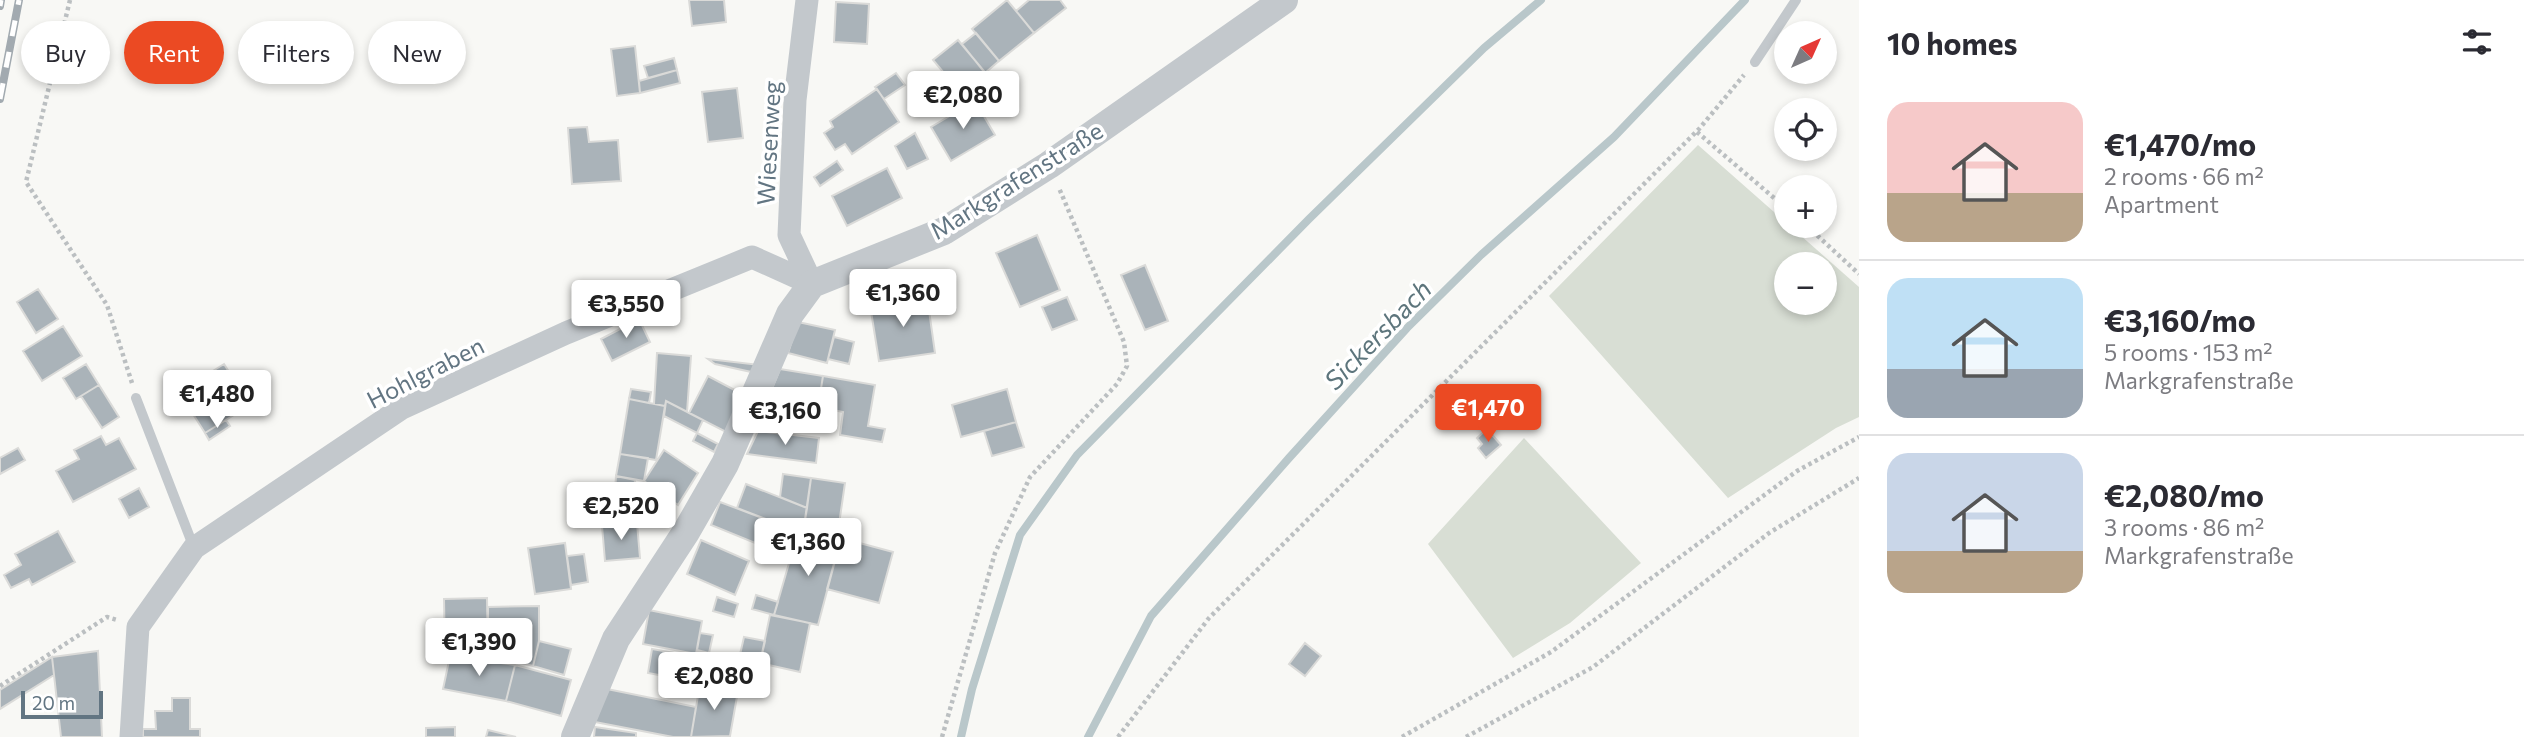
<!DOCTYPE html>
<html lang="en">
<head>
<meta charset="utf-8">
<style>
	body { margin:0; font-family:Commissioner,sans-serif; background:#f2f2f3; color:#2b2b33; height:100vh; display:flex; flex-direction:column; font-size:26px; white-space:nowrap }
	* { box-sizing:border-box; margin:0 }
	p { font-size:23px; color:#7c7c81 }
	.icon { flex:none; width:38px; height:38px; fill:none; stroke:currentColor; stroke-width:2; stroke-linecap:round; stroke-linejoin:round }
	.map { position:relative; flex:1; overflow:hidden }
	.drawer { display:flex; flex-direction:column; background:#fff; width:665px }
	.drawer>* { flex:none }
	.banner { position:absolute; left:21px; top:21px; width:665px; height:63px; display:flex; gap:14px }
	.needle { width:46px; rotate:45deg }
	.fabs { position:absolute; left:1774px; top:21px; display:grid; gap:14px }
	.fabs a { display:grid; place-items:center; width:63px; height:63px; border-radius:50%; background:#fff; box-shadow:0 4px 10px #0003; font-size:35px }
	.scale { position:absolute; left:21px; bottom:18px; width:82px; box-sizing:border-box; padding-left:7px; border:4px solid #627582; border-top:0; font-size:19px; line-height:24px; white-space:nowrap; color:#627582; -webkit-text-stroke:5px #fff; paint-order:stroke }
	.price { position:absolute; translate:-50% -60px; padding:0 16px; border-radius:7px; background:#fff; color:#222; font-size:23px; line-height:46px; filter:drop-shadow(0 2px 4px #0008) }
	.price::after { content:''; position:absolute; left:50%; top:42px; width:21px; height:16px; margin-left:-10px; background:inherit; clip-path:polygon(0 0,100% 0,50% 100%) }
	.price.on { background:#eb4a23; color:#fff }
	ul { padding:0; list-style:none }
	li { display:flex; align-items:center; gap:21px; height:175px; padding:0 28px }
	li+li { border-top:2px solid #e1e1e2 }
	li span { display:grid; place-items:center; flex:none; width:196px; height:140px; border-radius:21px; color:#555 }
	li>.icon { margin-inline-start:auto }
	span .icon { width:84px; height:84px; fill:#fffc; stroke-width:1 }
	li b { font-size:30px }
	h2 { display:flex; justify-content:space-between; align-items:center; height:84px; padding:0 28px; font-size:30px }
	.tag { padding:0 24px; border-radius:32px; background:#fff; box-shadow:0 4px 10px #0003; font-size:24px; line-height:63px }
	.tag.on { background:#eb4a23; color:#fff }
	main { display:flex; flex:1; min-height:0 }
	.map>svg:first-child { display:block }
	.green { fill:#d8ded4; fill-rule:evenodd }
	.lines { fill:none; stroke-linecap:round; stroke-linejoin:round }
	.stream { stroke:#b9c7ca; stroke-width:8 }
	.building { fill:#aab3b9; stroke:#dadad8; stroke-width:2 }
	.path { stroke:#bbbfc1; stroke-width:4.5; stroke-dasharray:3.5 3.5; stroke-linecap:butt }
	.service { stroke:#c3c8cc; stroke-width:10 }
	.minor { stroke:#c3c8cc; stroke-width:23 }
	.tertiary { stroke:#c3c8cc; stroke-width:28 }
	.rail-casing { stroke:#a2aab0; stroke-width:8 }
	.rail { stroke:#fff; stroke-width:5; stroke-dasharray:16; stroke-linecap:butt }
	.labels { text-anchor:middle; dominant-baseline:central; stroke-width:7; stroke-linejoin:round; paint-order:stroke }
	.street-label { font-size:24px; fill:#627582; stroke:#fff }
	.water-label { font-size:26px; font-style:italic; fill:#5d757c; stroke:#fff }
</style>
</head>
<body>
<main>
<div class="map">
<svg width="1859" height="737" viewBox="0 0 1859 737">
	<rect width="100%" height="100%" fill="#f8f8f5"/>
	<path class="green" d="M 1698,145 L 1859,287 L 1859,417 L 1836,428 L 1728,498 L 1549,296 ZM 1787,264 L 1825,264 L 1825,303 L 1787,303 Z
		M 1524,438 L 1641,563 L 1570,623 L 1513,658 L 1428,544 Z"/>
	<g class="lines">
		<path class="stream" d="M 961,737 L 972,689 L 1020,535 L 1077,455 L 1309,219 L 1484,48 L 1541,0
			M 1088,737 L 1151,616 L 1289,458 L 1407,328 L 1481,255 L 1614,137 L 1745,0"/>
	</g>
	<path class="building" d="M 689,0 L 724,0 L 726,22 L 692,26 Z
		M 1007,0 L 1034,33 L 999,61 L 972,29 Z
		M 1029,0 L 1060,0 L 1066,8 L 1034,33 L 1016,11 Z
		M 836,2 L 869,4 L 867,44 L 834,42 Z
		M 976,33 L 999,61 L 985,73 L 962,44 Z
		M 958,40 L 989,77 L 964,97 L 933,60 Z
		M 635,46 L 640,93 L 617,96 L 611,49 Z
		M 674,58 L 677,70 L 648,78 L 644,66 Z
		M 677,70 L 680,83 L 640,93 L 639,81 Z
		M 896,73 L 905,85 L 884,99 L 875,87 Z
		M 929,77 L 940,96 L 924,106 L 913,87 Z
		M 737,88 L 743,138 L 708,142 L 702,92 Z
		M 877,89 L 899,122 L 852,154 L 845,144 L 835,150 L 824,133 L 833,127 L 830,121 Z
		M 975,101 L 995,135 L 951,161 L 931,127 Z
		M 587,127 L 589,142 L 618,140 L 621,181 L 572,184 L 568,128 Z
		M 915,133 L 928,159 L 907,169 L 895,146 Z
		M 837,161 L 843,170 L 820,186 L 814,177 Z
		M 887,168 L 902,198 L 847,226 L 832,196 Z
		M 1037,235 L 1060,290 L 1020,307 L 996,253 Z
		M 1145,265 L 1168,321 L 1145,330 L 1121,275 Z
		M 38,289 L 58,319 L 36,333 L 17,302 Z
		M 927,296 L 935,353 L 879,361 L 870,305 Z
		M 1067,297 L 1077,320 L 1052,330 L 1042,307 Z
		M 639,319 L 650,342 L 612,361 L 601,339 Z
		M 798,322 L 835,330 L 827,363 L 788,353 Z
		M 63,326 L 82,356 L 42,381 L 23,351 Z
		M 834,337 L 854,342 L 849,364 L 828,359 Z
		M 657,353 L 691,356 L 687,412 L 666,401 L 665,406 L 654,404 Z
		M 708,359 L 760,365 L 756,373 L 715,364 Z
		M 86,364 L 99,385 L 76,399 L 63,378 Z
		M 224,364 L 250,405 L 205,433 L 179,392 Z
		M 780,369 L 823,376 L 818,407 L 768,398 Z
		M 708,376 L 746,396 L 728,433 L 689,413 Z
		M 823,376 L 875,385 L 868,426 L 885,429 L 882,442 L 840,435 L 843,412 L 818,407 Z
		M 99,385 L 119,417 L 102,428 L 81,396 Z
		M 631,389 L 651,392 L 649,403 L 629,399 Z
		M 1007,389 L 1016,422 L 961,437 L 952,405 Z
		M 629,399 L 665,406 L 656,460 L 620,454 Z
		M 666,401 L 703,420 L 697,433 L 664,416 Z
		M 226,420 L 230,426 L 209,440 L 205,433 Z
		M 1016,422 L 1024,447 L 992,456 L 984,431 Z
		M 1487,429 L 1501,445 L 1486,458 L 1478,448 L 1482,444 L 1477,438 Z
		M 758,431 L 819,438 L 816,463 L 747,454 Z
		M 697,433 L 718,444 L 714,452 L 693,441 Z
		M 101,436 L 106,445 L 119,438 L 136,469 L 73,502 L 56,471 L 79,459 L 74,450 Z
		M 18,448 L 25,460 L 0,474 L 0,458 Z
		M 664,450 L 698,473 L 678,505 L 644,481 Z
		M 620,454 L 648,458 L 644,481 L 616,476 Z
		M 783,474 L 811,478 L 807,508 L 780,497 Z
		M 616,476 L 635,480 L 634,489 L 615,491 Z
		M 811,478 L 845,483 L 837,538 L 803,533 Z
		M 746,484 L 807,508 L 803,533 L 737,508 Z
		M 139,488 L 149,507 L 129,518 L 119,499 Z
		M 634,489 L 637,523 L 602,526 L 598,492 Z
		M 590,492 L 594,522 L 579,524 L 575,494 Z
		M 720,502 L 765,519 L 755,543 L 711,525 Z
		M 765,519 L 798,532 L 792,552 L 756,540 Z
		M 637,523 L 640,558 L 605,561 L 602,526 Z
		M 58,531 L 75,562 L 32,585 L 29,579 L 11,588 L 4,575 L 21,565 L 15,554 Z
		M 798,532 L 841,538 L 818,625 L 774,615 Z
		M 841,538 L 893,552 L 879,603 L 827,589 Z
		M 701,540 L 749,561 L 735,595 L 687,574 Z
		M 565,543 L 571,589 L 535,594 L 528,548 Z
		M 584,554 L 588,582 L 571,585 L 567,556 Z
		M 756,595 L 778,602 L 774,615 L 752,609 Z
		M 717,597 L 738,604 L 734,617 L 713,611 Z
		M 487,598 L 488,654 L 445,655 L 444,599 Z
		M 539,606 L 539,641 L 533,666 L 488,654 L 488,607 Z
		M 649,610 L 702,621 L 696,654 L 643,644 Z
		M 770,615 L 810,623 L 800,672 L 760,663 Z
		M 700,633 L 713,635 L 709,653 L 697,650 Z
		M 744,637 L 765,641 L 760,663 L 739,659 Z
		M 539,641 L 571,649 L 564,675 L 533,666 Z
		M 1305,643 L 1321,656 L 1305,676 L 1289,664 Z
		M 652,649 L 709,659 L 706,674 L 677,669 L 675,678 L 648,673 Z
		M 98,651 L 102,737 L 61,737 L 52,657 Z
		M 450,656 L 515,665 L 506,701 L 443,689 Z
		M 52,657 L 54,675 L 0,709 L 0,690 Z
		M 709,659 L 742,665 L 738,691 L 704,685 Z
		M 515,665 L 571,680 L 561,716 L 506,701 Z
		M 700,684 L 738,691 L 730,736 L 691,737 Z
		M 607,689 L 696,707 L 691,737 L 673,737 L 595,722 Z
		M 172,698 L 190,698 L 190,729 L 200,729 L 200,737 L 143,737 L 143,729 L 156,729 L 155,711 L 172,711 Z
		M 455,727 L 455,737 L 426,737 L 426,728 Z
		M 595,727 L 636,733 L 636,737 L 594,737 Z
		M 488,730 L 516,737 L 486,737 Z"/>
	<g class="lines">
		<path class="path" d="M 70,0 L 26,182 L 107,305 L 132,383
			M 1697,132 L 1787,209
			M 1807,226 L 1859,274
			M 0,686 L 107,617 L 117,620
			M 942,737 L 995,553 L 1030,477 L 1117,384 L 1127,366 L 1124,342 L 1059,188
			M 1118,737 L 1209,618 L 1699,129 L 1744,75
			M 1402,737 L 1551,652 L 1797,471 L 1859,437
			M 1466,737 L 1593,667 L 1769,533 L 1859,478"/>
		<path class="service" d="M 1755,62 L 1796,0
			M 136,398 L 194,548"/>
		<path class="minor" d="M 807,0 L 795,100 L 789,235 L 812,284
			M 131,737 L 138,627 L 194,548 L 402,408 L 566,333 L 752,257 L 812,284"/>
		<path class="tertiary" d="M 575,737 L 616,639 L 686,532 L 725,464 L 790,314 L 812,284 L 944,231 L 1049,165 L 1284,0"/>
		<g class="rail-casing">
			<path id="rail" d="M 0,6 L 1,0
				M 0,99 L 19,0"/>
		</g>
		<use href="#rail" class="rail"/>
	</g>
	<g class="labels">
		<g class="street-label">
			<text transform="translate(768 143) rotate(-87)">Wiesenweg</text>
			<text transform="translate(1016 180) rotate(-32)">Markgrafenstraße</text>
			<text transform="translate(425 372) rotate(-27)">Hohlgraben</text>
		</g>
		<g class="water-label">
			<text transform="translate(1377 334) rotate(-46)">Sickersbach</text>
		</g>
	</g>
</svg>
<div class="fabs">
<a><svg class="needle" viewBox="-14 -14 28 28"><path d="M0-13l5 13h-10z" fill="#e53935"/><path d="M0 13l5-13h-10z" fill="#7c7c81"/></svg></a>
<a><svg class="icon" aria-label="locate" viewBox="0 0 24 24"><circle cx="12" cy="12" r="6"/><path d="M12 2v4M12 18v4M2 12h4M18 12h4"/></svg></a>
<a>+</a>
<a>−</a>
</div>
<div class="scale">20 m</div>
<b class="price" style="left:963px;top:131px">€2,080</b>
<b class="price" style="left:903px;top:329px">€1,360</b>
<b class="price" style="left:626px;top:340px">€3,550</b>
<b class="price" style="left:217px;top:430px">€1,480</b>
<b class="price on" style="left:1488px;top:444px">€1,470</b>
<b class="price" style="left:785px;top:447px">€3,160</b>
<b class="price" style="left:621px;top:542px">€2,520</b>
<b class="price" style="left:808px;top:578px">€1,360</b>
<b class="price" style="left:479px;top:678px">€1,390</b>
<b class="price" style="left:714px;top:712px">€2,080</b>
<div class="banner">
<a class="tag">Buy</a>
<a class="tag on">Rent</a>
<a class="tag">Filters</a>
<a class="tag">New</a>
</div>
</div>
<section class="drawer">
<h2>10 homes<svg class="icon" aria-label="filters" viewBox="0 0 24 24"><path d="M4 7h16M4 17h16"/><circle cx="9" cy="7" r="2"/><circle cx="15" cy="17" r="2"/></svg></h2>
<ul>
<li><span style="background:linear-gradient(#f6c9c9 65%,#b9a48a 0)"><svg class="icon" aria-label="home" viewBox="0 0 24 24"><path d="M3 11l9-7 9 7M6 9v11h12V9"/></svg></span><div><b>€1,470/mo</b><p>2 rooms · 66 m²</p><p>Apartment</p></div></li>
<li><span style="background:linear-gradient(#bfe0f5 65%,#9aa5b1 0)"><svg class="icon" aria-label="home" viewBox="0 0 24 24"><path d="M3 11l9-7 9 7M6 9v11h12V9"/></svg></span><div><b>€3,160/mo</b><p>5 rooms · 153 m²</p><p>Markgrafenstraße</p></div></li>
<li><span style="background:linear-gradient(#c9d6e8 70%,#b9a48a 0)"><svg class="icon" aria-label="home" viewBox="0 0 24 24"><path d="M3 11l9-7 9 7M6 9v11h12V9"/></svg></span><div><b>€2,080/mo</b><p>3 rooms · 86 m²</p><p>Markgrafenstraße</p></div></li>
</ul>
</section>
</main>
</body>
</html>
